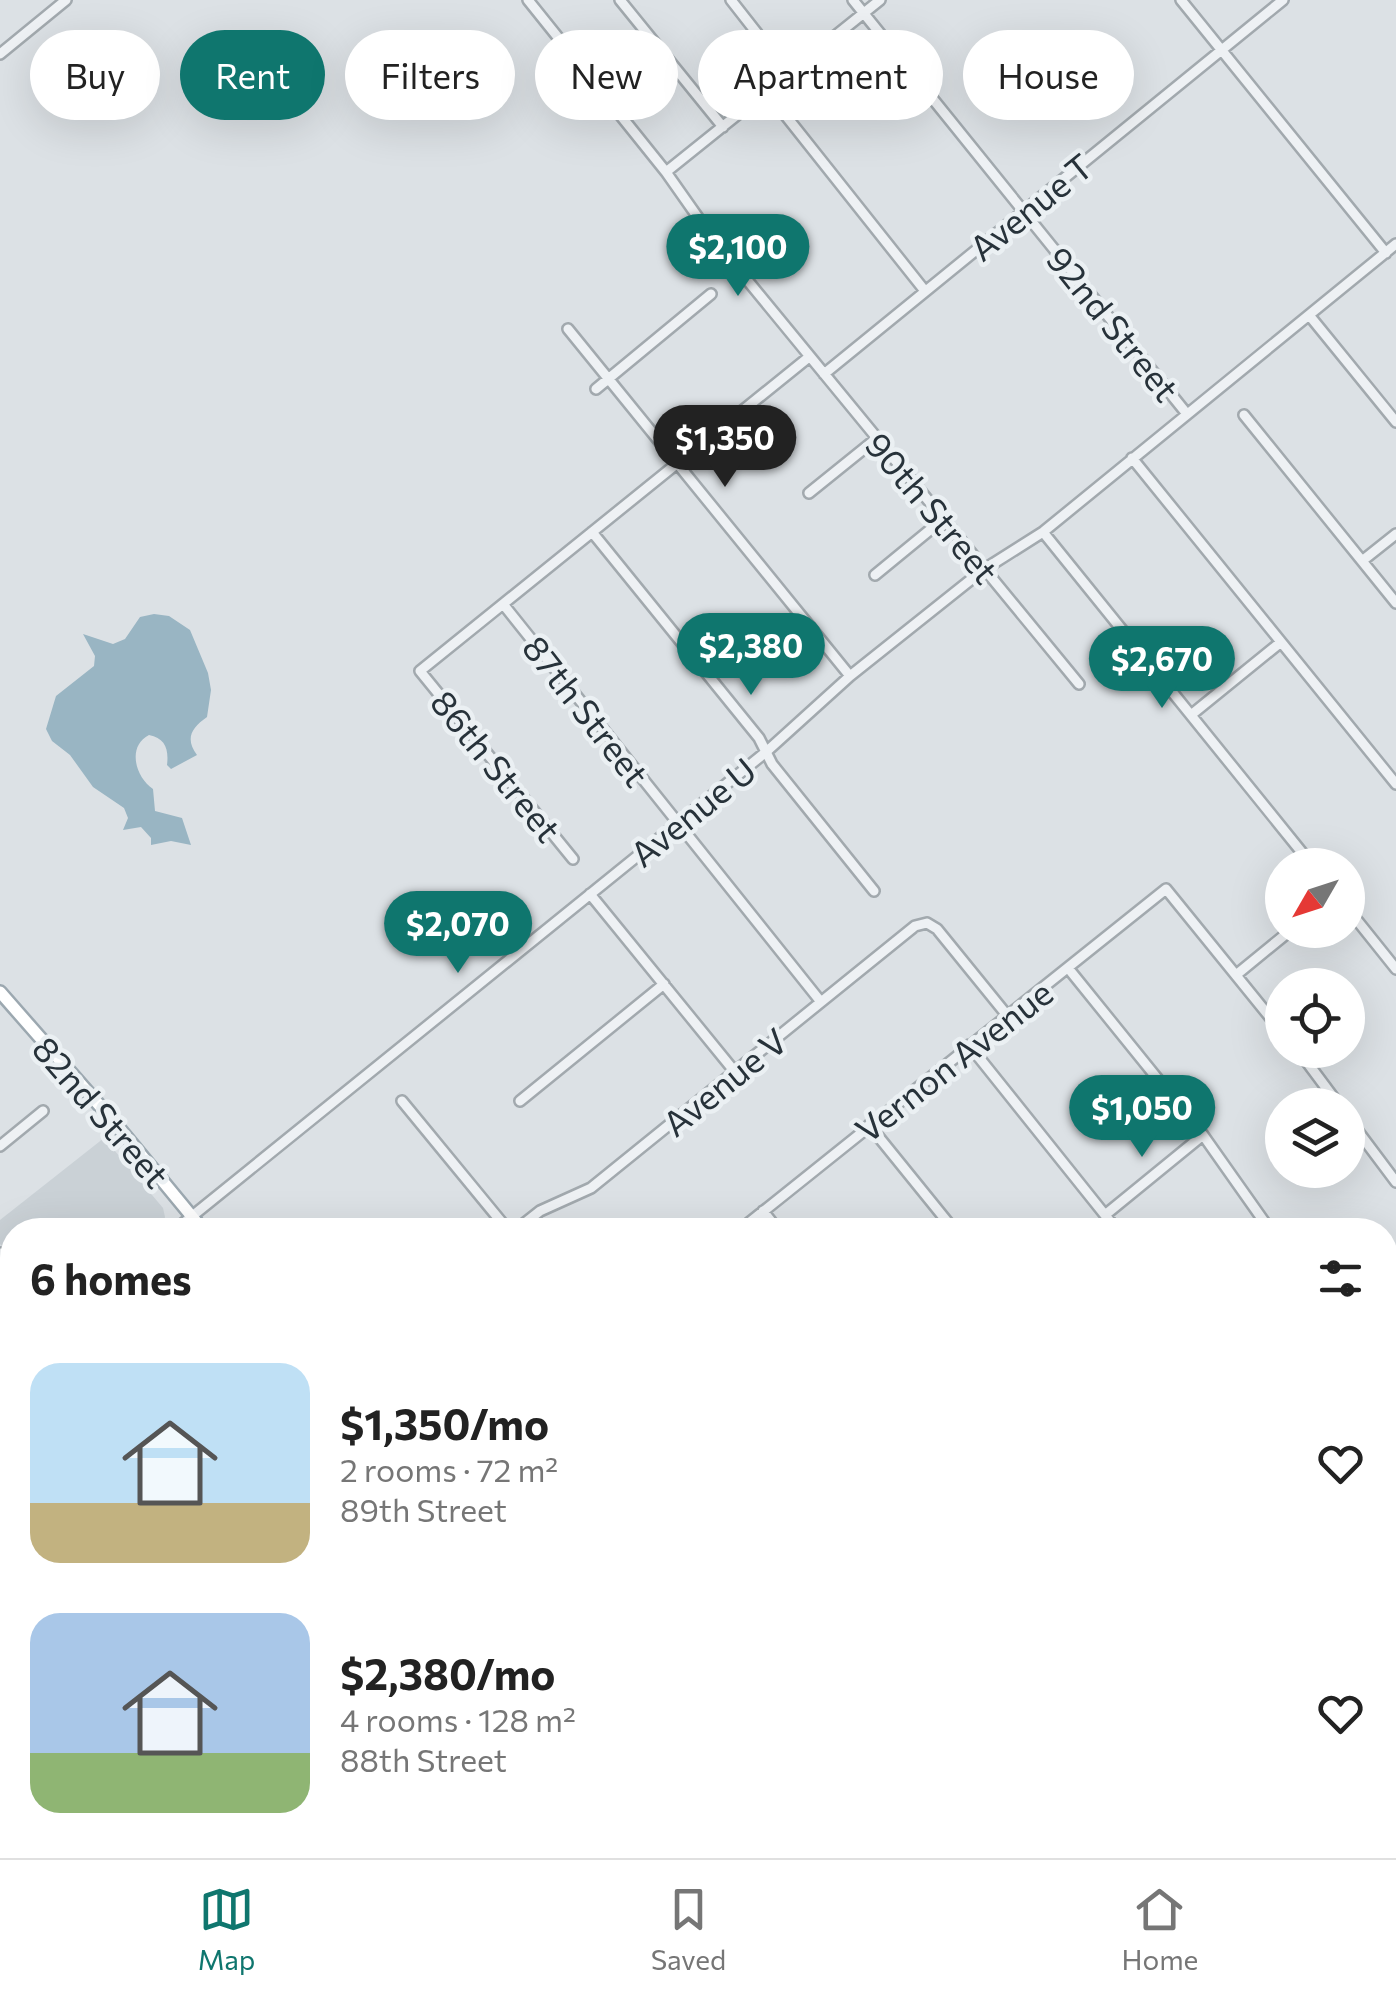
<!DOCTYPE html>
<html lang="en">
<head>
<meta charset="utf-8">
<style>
	body { margin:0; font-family:Commissioner,sans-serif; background:#f2f2f2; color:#222; height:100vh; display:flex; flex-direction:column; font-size:38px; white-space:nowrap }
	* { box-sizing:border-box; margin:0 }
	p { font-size:32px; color:#767676 }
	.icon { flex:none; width:55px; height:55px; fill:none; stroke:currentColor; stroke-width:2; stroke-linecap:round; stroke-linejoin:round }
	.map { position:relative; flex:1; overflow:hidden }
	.panel { position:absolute; left:0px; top:1218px; width:1398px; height:642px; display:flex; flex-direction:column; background:#fff; border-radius:40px 40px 0 0; box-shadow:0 10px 40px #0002 }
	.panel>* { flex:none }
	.guide { position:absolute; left:30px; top:30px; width:1338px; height:90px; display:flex; gap:20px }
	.needle { width:65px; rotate:231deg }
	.fabs { position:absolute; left:1265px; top:848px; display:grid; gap:20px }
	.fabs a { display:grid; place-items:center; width:100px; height:100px; border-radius:50%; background:#fff; box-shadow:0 10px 40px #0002; font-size:50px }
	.price { position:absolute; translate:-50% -85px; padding:0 22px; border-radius:35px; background:#0f766e; color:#fff; font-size:32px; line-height:65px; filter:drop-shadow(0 2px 5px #0008) }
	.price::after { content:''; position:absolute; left:50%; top:60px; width:30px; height:22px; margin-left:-15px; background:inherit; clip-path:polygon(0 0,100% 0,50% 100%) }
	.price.selected { background:#222; color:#fff }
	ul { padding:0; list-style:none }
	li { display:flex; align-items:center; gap:30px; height:250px; padding:0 30px }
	li span { display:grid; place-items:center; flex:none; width:280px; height:200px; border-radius:30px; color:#555 }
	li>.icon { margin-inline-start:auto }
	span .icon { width:120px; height:120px; fill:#fffc; stroke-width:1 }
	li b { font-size:42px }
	h2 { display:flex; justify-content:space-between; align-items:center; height:120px; padding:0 30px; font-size:42px }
	.chip { padding:0 35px; border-radius:45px; background:#fff; box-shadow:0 10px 40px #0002; font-size:35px; line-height:90px }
	.chip.selected { background:#0f766e; color:#fff }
	.dock { display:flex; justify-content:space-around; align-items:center; height:140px; border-top:2px solid #e0e0e0; background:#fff; font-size:28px; color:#767676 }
	.dock a { display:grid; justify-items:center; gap:5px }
	.dock .selected { color:#0f766e }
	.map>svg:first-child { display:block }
	.built { fill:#cad1d6 }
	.green { fill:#c5cebe }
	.water { fill:#99b5c3 }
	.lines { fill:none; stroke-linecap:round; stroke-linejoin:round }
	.minor-casing { stroke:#a2a9ae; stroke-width:14 }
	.major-casing { stroke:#9ca8b0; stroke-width:16 }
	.minor { stroke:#eef1f4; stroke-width:9 }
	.major { stroke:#fff; stroke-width:11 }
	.labels { text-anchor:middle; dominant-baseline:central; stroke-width:9; stroke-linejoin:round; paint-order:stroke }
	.street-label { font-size:35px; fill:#27323a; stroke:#ebf0f3 }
</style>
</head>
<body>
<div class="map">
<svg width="1396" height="1858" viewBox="0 0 1396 1858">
	<rect width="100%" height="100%" fill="#dce1e5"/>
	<path class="built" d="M 104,1138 L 163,1208 L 165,1217 L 163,1226 L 159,1230 L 12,1230 L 12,1254 L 0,1244 L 0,1220 Z
		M 1385,1725 L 1396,1739 L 1396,1787 L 1385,1796 Z
		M 558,1848 L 679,1848 L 667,1858 L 561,1858 Z
		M 726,1848 L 1012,1848 L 999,1858 L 734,1858 Z
		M 1064,1848 L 1265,1848 L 1274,1858 L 1051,1858 Z"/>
	<path class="green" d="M 0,1266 L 12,1276 L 12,1348 L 0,1358 Z
		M 1396,1578 L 1396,1739 L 1385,1725 L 1385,1587 Z
		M 1385,1844 L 1396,1858 L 1294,1858 L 1286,1848 L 1385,1848 Z"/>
	<path class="water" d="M 154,614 L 169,616 L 190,630 L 208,673 L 211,690 L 207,717 C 191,728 185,739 197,755 L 171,769 L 167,765 C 169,749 165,738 149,735 C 127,746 135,777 153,789 L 155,811 L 182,818 L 191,845 L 171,841 L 151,845 L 151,838 L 141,827 L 123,830 L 128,818 L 124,808 L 93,787 L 70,755 L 52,741 L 46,729 L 56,696 L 94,666 L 95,656 L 83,634 L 113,644 L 125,639 L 140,617 Z"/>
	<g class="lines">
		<g class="minor-casing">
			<path id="minor" d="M 528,0 L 666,172 L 711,236 L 1079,684
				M 620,0 L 723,127
				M 731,0 L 789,74
				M 853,0 L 1187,414
				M 1181,0 L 1386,253
				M 0,54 L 66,0
				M 767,92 L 925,291
				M 610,102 L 666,57
				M 666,172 L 880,0
				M 1309,315 L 1396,422
				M 568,329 L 850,676
				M 824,374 L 1283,0
				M 596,389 L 711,294
				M 1244,415 L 1396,603
				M 1132,458 L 1396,784
				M 809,493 L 876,439
				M 592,532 L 759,738 L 772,764 L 874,891
				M 1043,532 L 1312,865
				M 1362,561 L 1396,534
				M 875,575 L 942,520
				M 503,604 L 821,1002
				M 1191,715 L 1281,642
				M 573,859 L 420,671 L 809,357
				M 590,894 L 735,1072
				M 1348,909 L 1396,969
				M 1068,968 L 1203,1135 L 1270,1230
				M 1236,975 L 1291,930
				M 969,1045 L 1117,1230
				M 1298,1050 L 1339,1105
				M 402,1101 L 508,1230
				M 520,1101 L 664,984
				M 1348,1118 L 1396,1182
				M 869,1125 L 954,1230
				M 0,1146 L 43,1111
				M 763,1211 L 778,1230
				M 1105,1215 L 1203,1135
				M 175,1230 L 766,752 L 850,676 L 983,570 L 1043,532 L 1396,244
				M 516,1230 L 540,1211 L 591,1188 L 915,926 L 927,923 L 937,929 L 1006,1014
				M 740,1230 L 1166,889 L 1282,1032
				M 0,1253 L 12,1263
				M 1385,1268 L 1396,1259
				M 0,1373 L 12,1363
				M 1385,1373 L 1396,1386
				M 0,1524 L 12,1514
				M 0,1675 L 12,1665
				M 0,1791 L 12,1807
				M 0,1826 L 12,1816
				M 46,1848 L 55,1858
				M 199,1848 L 208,1858
				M 348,1848 L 356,1858
				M 1276,1848 L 1284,1858
				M 146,1858 L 158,1848
				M 491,1858 L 491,1848"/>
		</g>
		<g class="major-casing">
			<path id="major" d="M 0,992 L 114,1122 L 203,1230
				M 1385,1565 L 1396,1556
				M 704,1848 L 713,1858
				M 1024,1858 L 1037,1848"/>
		</g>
		<use href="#minor" class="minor"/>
		<use href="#major" class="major"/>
	</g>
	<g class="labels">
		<g class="street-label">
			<text transform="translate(1030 206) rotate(-39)">Avenue T</text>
			<text transform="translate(1114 323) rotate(51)">92nd Street</text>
			<text transform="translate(933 507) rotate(50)">90th Street</text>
			<text transform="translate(587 710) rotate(52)">87th Street</text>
			<text transform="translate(497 765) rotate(51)">86th Street</text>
			<text transform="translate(692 811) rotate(-39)">Avenue U</text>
			<text transform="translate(953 1060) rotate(-38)">Vernon Avenue</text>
			<text transform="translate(724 1081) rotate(-39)">Avenue V</text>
			<text transform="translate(102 1111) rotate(49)">82nd Street</text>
		</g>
	</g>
</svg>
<div class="fabs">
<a><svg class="needle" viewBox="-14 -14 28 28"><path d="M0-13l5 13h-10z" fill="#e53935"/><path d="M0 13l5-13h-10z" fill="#767676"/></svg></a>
<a><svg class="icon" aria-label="locate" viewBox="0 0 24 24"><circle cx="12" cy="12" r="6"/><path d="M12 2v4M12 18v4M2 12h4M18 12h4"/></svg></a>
<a><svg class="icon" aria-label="layers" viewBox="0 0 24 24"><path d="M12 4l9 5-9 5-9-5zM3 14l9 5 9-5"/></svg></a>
</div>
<b class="price" style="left:738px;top:299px">$2,100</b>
<b class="price selected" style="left:725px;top:490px">$1,350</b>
<b class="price" style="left:751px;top:698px">$2,380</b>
<b class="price" style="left:1162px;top:711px">$2,670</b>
<b class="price" style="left:458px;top:976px">$2,070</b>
<b class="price" style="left:1142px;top:1160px">$1,050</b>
<div class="guide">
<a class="chip">Buy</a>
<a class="chip selected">Rent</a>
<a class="chip">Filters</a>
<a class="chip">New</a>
<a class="chip">Apartment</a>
<a class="chip">House</a>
</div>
<section class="panel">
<h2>6 homes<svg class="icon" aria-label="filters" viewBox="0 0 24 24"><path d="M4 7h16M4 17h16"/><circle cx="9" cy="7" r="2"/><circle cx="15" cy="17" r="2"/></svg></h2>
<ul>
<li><span style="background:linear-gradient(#bfe0f5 70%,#c2b280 0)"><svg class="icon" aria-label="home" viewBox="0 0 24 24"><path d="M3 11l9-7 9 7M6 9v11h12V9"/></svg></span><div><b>$1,350/mo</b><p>2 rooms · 72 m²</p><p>89th Street</p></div><svg class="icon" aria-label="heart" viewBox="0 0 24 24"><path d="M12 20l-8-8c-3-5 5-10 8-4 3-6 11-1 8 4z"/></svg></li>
<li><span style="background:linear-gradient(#a9c7e8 70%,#8fb573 0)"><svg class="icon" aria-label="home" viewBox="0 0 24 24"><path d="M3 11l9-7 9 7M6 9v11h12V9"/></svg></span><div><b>$2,380/mo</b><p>4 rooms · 128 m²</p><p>88th Street</p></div><svg class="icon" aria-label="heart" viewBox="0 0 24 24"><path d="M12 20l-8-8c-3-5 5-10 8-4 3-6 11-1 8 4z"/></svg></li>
</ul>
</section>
</div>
<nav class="dock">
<a class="selected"><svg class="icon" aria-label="map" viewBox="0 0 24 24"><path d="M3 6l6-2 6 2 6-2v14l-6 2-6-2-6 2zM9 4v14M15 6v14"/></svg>Map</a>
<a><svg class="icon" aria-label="saved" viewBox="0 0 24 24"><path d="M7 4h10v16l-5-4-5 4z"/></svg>Saved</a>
<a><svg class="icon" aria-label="home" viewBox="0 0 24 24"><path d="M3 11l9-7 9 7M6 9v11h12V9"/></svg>Home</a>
</nav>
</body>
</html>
